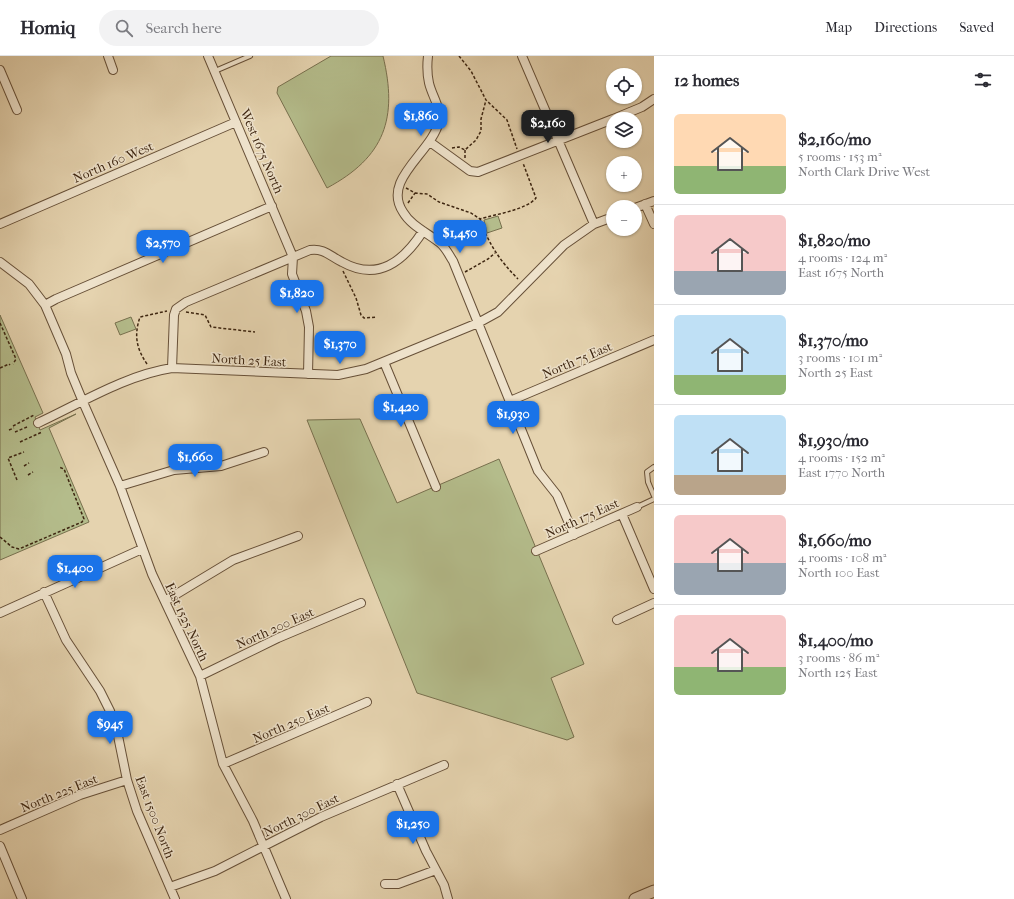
<!DOCTYPE html>
<html lang="en">
<head>
<meta charset="utf-8">
<style>
	body { margin:0; font-family:"IM FELL French Canon",serif; background:#f2f2f3; color:#2b2b33; height:100vh; display:flex; flex-direction:column; font-size:15px; white-space:nowrap }
	* { box-sizing:border-box; margin:0 }
	p { font-size:13px; color:#7c7c81 }
	.icon { flex:none; width:22px; height:22px; fill:none; stroke:currentColor; stroke-width:2; stroke-linecap:round; stroke-linejoin:round }
	.map { position:relative; flex:1; overflow:hidden }
	.panel { display:flex; flex-direction:column; background:#fff; width:360px }
	.panel>* { flex:none }
	.fabs { position:absolute; left:606px; top:12px; display:grid; gap:8px }
	.fabs a { display:grid; place-items:center; width:36px; height:36px; border-radius:50%; background:#fff; box-shadow:0 1px 3px #0004; font-size:20px }
	.price { position:absolute; translate:-50% -34px; padding:0 9px; border-radius:8px; background:#1a73e8; color:#fff; font-size:13px; line-height:26px; filter:drop-shadow(0 1px 2px #0008) }
	.price::after { content:''; position:absolute; left:50%; top:24px; width:12px; height:9px; margin-left:-6px; background:inherit; clip-path:polygon(0 0,100% 0,50% 100%) }
	.price.active { background:#222; color:#fff }
	ul { padding:0; list-style:none }
	li { display:flex; align-items:center; gap:12px; height:100px; padding:0 20px }
	li+li { border-top:1px solid #e1e1e2 }
	li span { display:grid; place-items:center; flex:none; width:112px; height:80px; border-radius:6px; color:#555 }
	li>.icon { margin-inline-start:auto }
	span .icon { width:48px; height:48px; fill:#fffc; stroke-width:1 }
	li b { font-size:17px }
	h2 { display:flex; justify-content:space-between; align-items:center; height:48px; padding:0 20px; font-size:17px }
	header { display:flex; align-items:center; gap:24px; box-sizing:border-box; height:56px; padding:0 20px; background:#fff; border-bottom:1px solid #e1e1e2 }
	header strong { font-size:19px }
	nav { display:flex; gap:22px; margin-inline-start:auto; font-size:14px }
	.search { width:280px; height:36px; background:#f2f2f3; display:flex; align-items:center; gap:10px; box-sizing:border-box; padding:0 14px; border-radius:22px; color:#7c7c81; font-size:15px }
	main { display:flex; flex:1; min-height:0 }
	.map>svg:first-child { display:block }
	.green { fill:#b4bc8b; stroke:#78704e }
	.lines { fill:none; stroke-linecap:round; stroke-linejoin:round }
	.service-casing { stroke:#675038; stroke-width:6 }
	.minor-casing { stroke:#675038; stroke-width:10 }
	.tertiary-casing { stroke:#675038; stroke-width:13 }
	.path { stroke:#3d2510; stroke-width:1.5; stroke-dasharray:3 2; stroke-linecap:butt }
	.service { stroke:#eee2cb; stroke-width:4 }
	.minor { stroke:#eee2cb; stroke-width:8 }
	.tertiary { stroke:#eee2cb; stroke-width:11 }
	.labels { text-anchor:middle; dominant-baseline:central; stroke-width:3; stroke-linejoin:round; paint-order:stroke }
	.street-label { font-size:13px; fill:#3d2510; stroke:#eee2cb }
</style>
</head>
<body>
<header>
<strong>Homiq</strong>
<div class="search"><svg class="icon" aria-label="search" viewBox="0 0 24 24"><circle cx="10" cy="10" r="6"/><path d="M15 15l6 6"/></svg>Search here</div>
<nav><a>Map</a><a>Directions</a><a>Saved</a></nav>
</header>
<main>
<div class="map">
<svg width="654" height="843" viewBox="0 0 654 843">
	<rect width="100%" height="100%" fill="#e5d3af"/>
	<filter id="stains"><feTurbulence type="fractalNoise" baseFrequency=".005" numOctaves="4"/><feColorMatrix values="0 0 0 0 .2 0 0 0 0 .09 0 0 0 0 .02 0 0 0 .5 -.17"/></filter>
	<radialGradient id="worn" r=".72"><stop offset=".6" stop-color="#630" stop-opacity="0"/><stop offset="1" stop-color="#630" stop-opacity=".3"/></radialGradient>
	<path class="green" d="M 331,0 L 383,0 C 398,62 385,101 327,132 L 277,37 L 278,31 Z
		M 498,160 L 502,172 L 487,177 L 484,164 Z
		M 0,259 L 43,357 L 35,361 L 40,374 L 76,358 L 49,372 L 89,466 L 0,504 Z
		M 131,261 L 136,273 L 120,279 L 115,267 Z
		M 360,363 L 397,447 L 499,403 L 584,608 L 551,622 L 574,681 L 567,684 L 417,637 L 307,364 Z"/>
	<g class="lines">
		<g class="service-casing">
			<path id="service" d="M 215,15 L 250,0
				M 654,411 L 647,416 L 648,426 L 654,440
				M 637,451 L 654,443"/>
		</g>
		<g class="minor-casing">
			<path id="minor" d="M 108,0 L 113,14
				M 208,0 L 293,201 L 292,218 L 306,255 L 309,271 L 308,318
				M 428,0 C 427,9 427,18 429,27 C 432,40 441,51 439,65 C 433,96 381,123 403,156 C 411,170 428,177 440,187 C 446,192 449,199 453,205 L 538,415 L 557,439 L 574,479
				M 522,0 L 594,168
				M 0,14 L 17,54
				M 613,63 L 642,51 L 654,43
				M 430,86 L 470,115 L 478,116 L 613,63
				M 645,148 L 654,168
				M 635,152 L 654,145
				M 0,168 L 236,66
				M 0,206 L 29,228 L 45,249 L 66,298 L 71,317 L 83,346 L 120,430 L 152,518 L 200,620 L 223,708 L 253,765 L 286,843
				M 45,249 L 56,243 L 272,150
				M 384,306 L 436,431
				M 172,312 L 174,259 L 176,253 L 186,246 L 310,194 C 324,192 330,200 342,206 C 378,226 404,205 423,175
				M 510,345 L 654,284
				M 38,367 C 81,347 126,319 172,312 L 338,319 L 366,313 L 478,267 L 498,256 L 564,189 L 594,168 L 613,161
				M 120,430 L 174,414 L 221,410 L 264,396
				M 622,458 L 654,533
				M 536,495 L 637,451
				M 44,536 L 66,584 L 100,635 L 110,655 L 117,675 L 127,724 L 137,755 L 175,843
				M 165,545 L 233,504 L 298,480
				M 0,557 L 142,493
				M 617,564 L 654,547
				M 200,620 L 278,582 L 361,547
				M 223,708 L 367,646
				M 397,728 L 426,795 L 444,829 L 448,843
				M 0,774 L 80,739 L 127,724
				M 0,790 L 22,843
				M 385,828 L 398,828 L 436,814
				M 170,831 L 215,815 L 321,761 L 444,709"/>
		</g>
		<g class="tertiary-casing">
			<path id="tertiary" d="M 635,843 L 654,835"/>
		</g>
		<path class="path" d="M 459,0 L 471,15 L 486,44 L 507,64 L 517,93
			M 452,92 L 459,91 L 465,94 L 476,84 L 481,75 L 481,63 L 486,44
			M 465,94 L 465,103
			M 406,132 L 415,137 L 427,138 L 439,146 L 471,157 L 480,163 C 496,158 526,154 536,142 L 523,107
			M 408,147 L 415,137
			M 480,163 C 488,187 500,205 518,223
			M 343,215 L 356,242 L 361,259 L 364,262 L 377,261
			M 465,216 L 488,203 L 495,197
			M 186,256 L 205,259 L 211,271 L 255,276
			M 0,267 L 16,303 L 13,308
			M 147,308 C 136,292 134,279 140,261 L 167,255
			M 0,312 L 9,308 L 10,309
			M 13,370 L 34,359
			M 9,374 L 14,372
			M 15,376 L 27,371
			M 20,386 L 42,376
			M 24,410 L 29,407
			M 28,419 L 33,416
			M 17,424 L 8,402 L 24,396
			M 0,481 L 12,491 L 19,493 L 82,466 L 84,463 L 64,413 L 59,411"/>
		<use href="#service" class="service"/>
		<use href="#minor" class="minor"/>
		<use href="#tertiary" class="tertiary"/>
	</g>
	<g class="labels">
		<g class="street-label">
			<text transform="translate(262 95) rotate(67)">West 1675 North</text>
			<text transform="translate(113 106) rotate(-23)">North 160 West</text>
			<text transform="translate(249 304) rotate(3)">North 25 East</text>
			<text transform="translate(577 304) rotate(-23)">North 75 East</text>
			<text transform="translate(582 462) rotate(-24)">North 175 East</text>
			<text transform="translate(187 566) rotate(65)">East 1525 North</text>
			<text transform="translate(275 572) rotate(-24)">North 200 East</text>
			<text transform="translate(291 667) rotate(-23)">North 250 East</text>
			<text transform="translate(59 737) rotate(-22)">North 225 East</text>
			<text transform="translate(301 759) rotate(-26)">North 300 East</text>
			<text transform="translate(155 761) rotate(69)">East 1500 North</text>
		</g>
	</g>
	<rect width="100%" height="100%" filter="url(#stains)"/>
	<rect width="100%" height="100%" fill="url(#worn)"/>
</svg>
<div class="fabs">
<a><svg class="icon" aria-label="locate" viewBox="0 0 24 24"><circle cx="12" cy="12" r="6"/><path d="M12 2v4M12 18v4M2 12h4M18 12h4"/></svg></a>
<a><svg class="icon" aria-label="layers" viewBox="0 0 24 24"><path d="M12 4l9 5-9 5-9-5zM3 14l9 5 9-5"/></svg></a>
<a>+</a>
<a>−</a>
</div>
<b class="price" style="left:421px;top:81px">$1,860</b>
<b class="price active" style="left:548px;top:88px">$2,160</b>
<b class="price" style="left:460px;top:198px">$1,450</b>
<b class="price" style="left:163px;top:208px">$2,570</b>
<b class="price" style="left:297px;top:258px">$1,820</b>
<b class="price" style="left:340px;top:309px">$1,370</b>
<b class="price" style="left:401px;top:372px">$1,420</b>
<b class="price" style="left:513px;top:379px">$1,930</b>
<b class="price" style="left:195px;top:422px">$1,660</b>
<b class="price" style="left:75px;top:533px">$1,400</b>
<b class="price" style="left:110px;top:689px">$945</b>
<b class="price" style="left:413px;top:789px">$1,250</b>
</div>
<section class="panel">
<h2>12 homes<svg class="icon" aria-label="filters" viewBox="0 0 24 24"><path d="M4 7h16M4 17h16"/><circle cx="9" cy="7" r="2"/><circle cx="15" cy="17" r="2"/></svg></h2>
<ul>
<li><span style="background:linear-gradient(#ffd9b3 65%,#8fb573 0)"><svg class="icon" aria-label="home" viewBox="0 0 24 24"><path d="M3 11l9-7 9 7M6 9v11h12V9"/></svg></span><div><b>$2,160/mo</b><p>5 rooms · 153 m²</p><p>North Clark Drive West</p></div></li>
<li><span style="background:linear-gradient(#f6c9c9 70%,#9aa5b1 0)"><svg class="icon" aria-label="home" viewBox="0 0 24 24"><path d="M3 11l9-7 9 7M6 9v11h12V9"/></svg></span><div><b>$1,820/mo</b><p>4 rooms · 124 m²</p><p>East 1675 North</p></div></li>
<li><span style="background:linear-gradient(#bfe0f5 75%,#8fb573 0)"><svg class="icon" aria-label="home" viewBox="0 0 24 24"><path d="M3 11l9-7 9 7M6 9v11h12V9"/></svg></span><div><b>$1,370/mo</b><p>3 rooms · 101 m²</p><p>North 25 East</p></div></li>
<li><span style="background:linear-gradient(#bfe0f5 75%,#b9a48a 0)"><svg class="icon" aria-label="home" viewBox="0 0 24 24"><path d="M3 11l9-7 9 7M6 9v11h12V9"/></svg></span><div><b>$1,930/mo</b><p>4 rooms · 152 m²</p><p>East 1770 North</p></div></li>
<li><span style="background:linear-gradient(#f6c9c9 60%,#9aa5b1 0)"><svg class="icon" aria-label="home" viewBox="0 0 24 24"><path d="M3 11l9-7 9 7M6 9v11h12V9"/></svg></span><div><b>$1,660/mo</b><p>4 rooms · 108 m²</p><p>North 100 East</p></div></li>
<li><span style="background:linear-gradient(#f6c9c9 65%,#8fb573 0)"><svg class="icon" aria-label="home" viewBox="0 0 24 24"><path d="M3 11l9-7 9 7M6 9v11h12V9"/></svg></span><div><b>$1,400/mo</b><p>3 rooms · 86 m²</p><p>North 125 East</p></div></li>
</ul>
</section>
</main>
</body>
</html>
